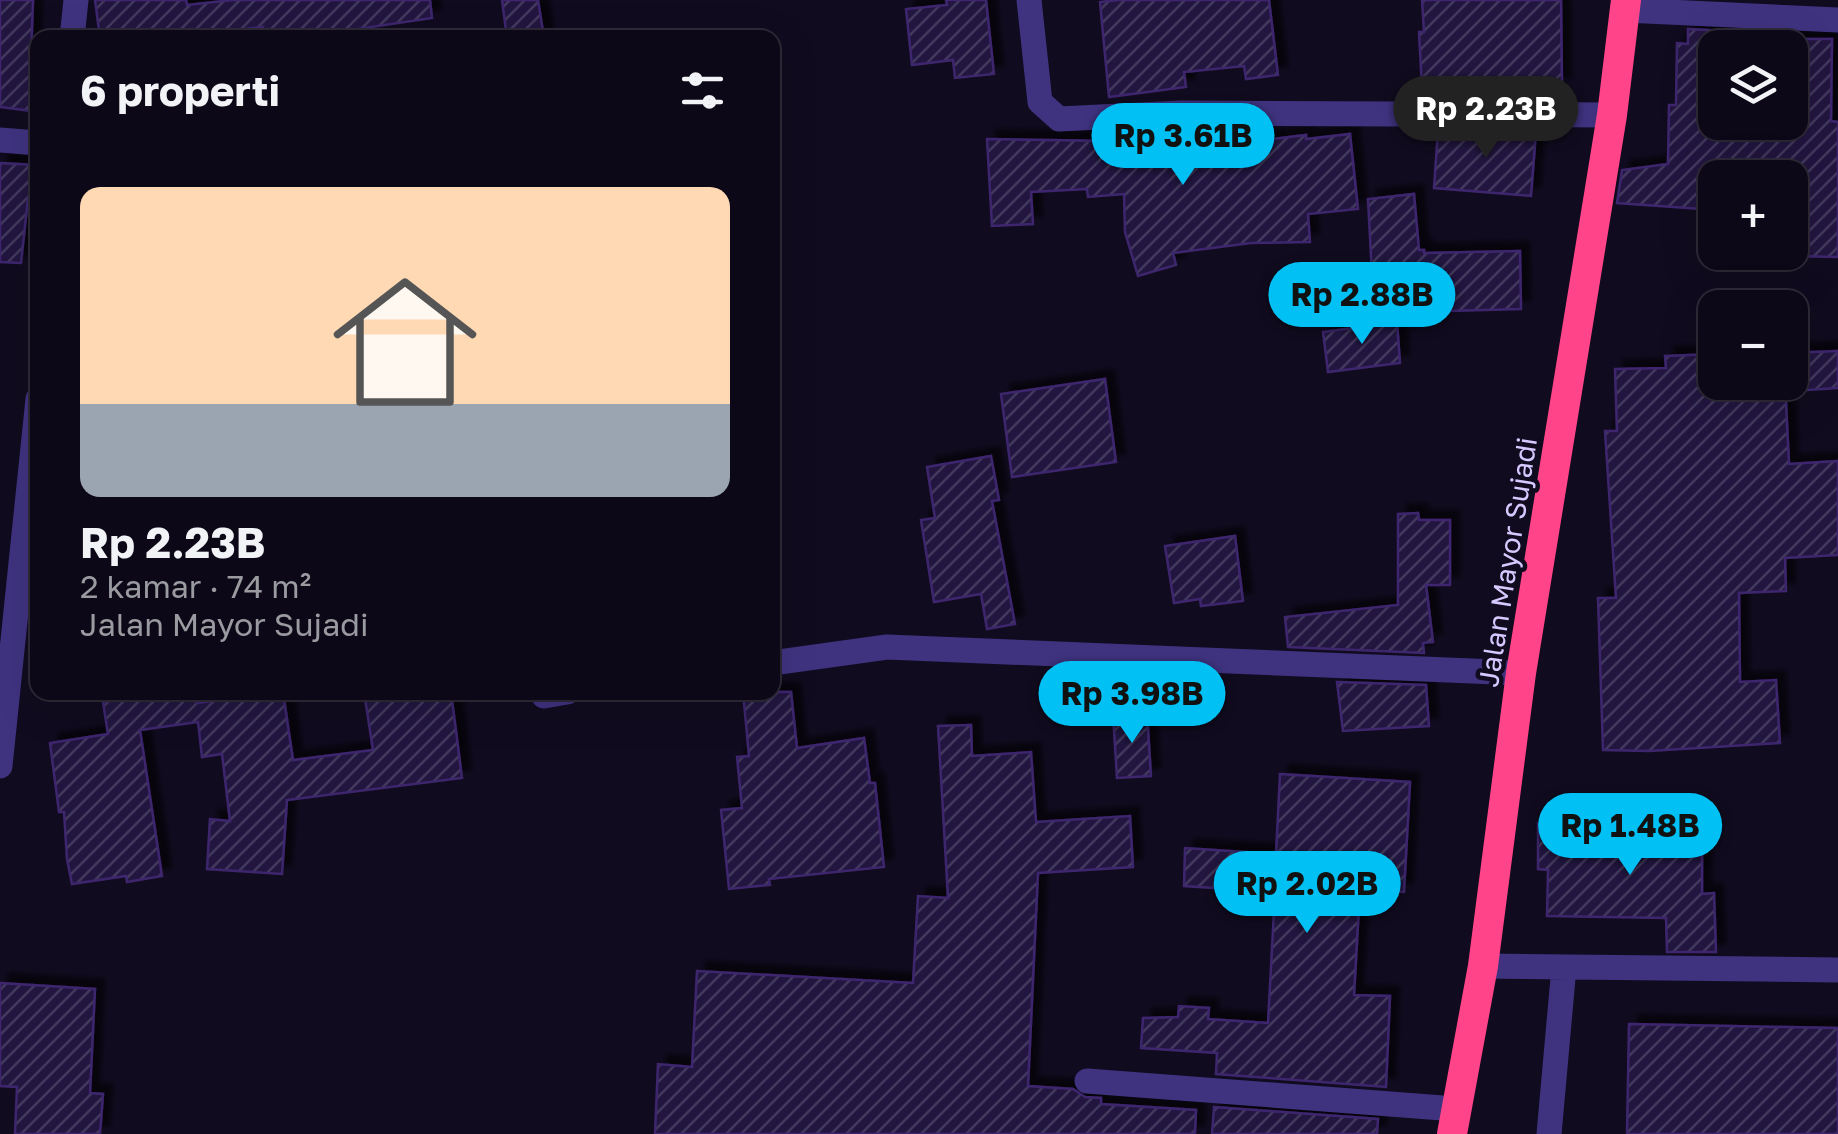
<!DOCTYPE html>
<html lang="id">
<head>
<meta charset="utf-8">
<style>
	body { margin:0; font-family:"Golos Text",sans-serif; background:#161120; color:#f1f3f6; height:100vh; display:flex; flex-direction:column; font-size:38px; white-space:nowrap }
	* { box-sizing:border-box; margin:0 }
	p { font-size:32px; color:#9a9aa1 }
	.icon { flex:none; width:55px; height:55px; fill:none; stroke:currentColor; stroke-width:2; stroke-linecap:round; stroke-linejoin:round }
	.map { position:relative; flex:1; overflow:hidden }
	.sheet { position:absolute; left:30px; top:30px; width:750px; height:670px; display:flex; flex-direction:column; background:#0d0817; border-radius:20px; box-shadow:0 10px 40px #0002,0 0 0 2px #2d2936 }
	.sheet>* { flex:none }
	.tools { position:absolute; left:1698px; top:30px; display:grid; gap:20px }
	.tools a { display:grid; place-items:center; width:110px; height:110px; border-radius:20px; background:#0d0817; box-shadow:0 10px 40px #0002,0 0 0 2px #2d2936; font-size:50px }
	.price { position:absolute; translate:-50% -85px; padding:0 22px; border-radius:35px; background:#00c0f4; color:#111; font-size:32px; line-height:65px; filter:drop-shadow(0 2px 5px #0008) }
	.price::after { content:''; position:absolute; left:50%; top:60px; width:30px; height:22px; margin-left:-15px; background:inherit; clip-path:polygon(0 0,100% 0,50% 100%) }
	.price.active { background:#222; color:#fff }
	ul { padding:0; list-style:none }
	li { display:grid; align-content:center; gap:20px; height:530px; padding:0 50px }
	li+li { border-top:2px solid #2d2936 }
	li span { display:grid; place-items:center; height:310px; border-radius:20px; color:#555 }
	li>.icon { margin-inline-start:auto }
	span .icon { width:180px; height:180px; fill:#fffc; stroke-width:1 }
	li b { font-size:42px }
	h2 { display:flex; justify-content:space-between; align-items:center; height:120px; padding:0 50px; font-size:42px }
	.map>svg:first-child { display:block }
	.building { fill:url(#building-hatch); stroke:#3d276e; stroke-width:2.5; filter:url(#shadow) }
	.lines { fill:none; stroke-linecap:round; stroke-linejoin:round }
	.minor { stroke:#3f3380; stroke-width:25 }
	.highway { stroke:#ff4489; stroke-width:30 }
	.labels { text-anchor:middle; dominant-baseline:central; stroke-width:9; stroke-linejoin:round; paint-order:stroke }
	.street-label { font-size:28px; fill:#d5c9ff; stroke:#110b1f }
</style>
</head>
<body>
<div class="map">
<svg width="1838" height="1134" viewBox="0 0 1838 1134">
	<defs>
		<pattern id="building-hatch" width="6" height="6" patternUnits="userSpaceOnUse" patternTransform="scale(2.5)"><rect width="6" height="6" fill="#231640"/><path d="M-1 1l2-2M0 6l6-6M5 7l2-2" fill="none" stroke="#42375d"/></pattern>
		<filter id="shadow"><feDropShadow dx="9" dy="-9" stdDeviation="2.5" flood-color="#0009"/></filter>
	</defs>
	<rect width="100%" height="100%" fill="#110b1f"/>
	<path class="building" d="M 0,0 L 33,0 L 31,58 L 38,57 L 38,65 L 32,111 L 0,107 Z
		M 95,0 L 186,0 L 187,5 L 233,0 L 430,0 L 432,18 L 297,38 L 264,38 L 263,27 L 191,35 L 192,38 L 100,38 Z
		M 502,0 L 538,0 L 544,38 L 507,38 Z
		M 946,0 L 986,0 L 994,74 L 955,78 L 953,60 L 912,65 L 906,9 L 947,5 Z
		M 1118,0 L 1269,0 L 1278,75 L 1246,79 L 1244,66 L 1184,72 L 1186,87 L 1109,97 L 1100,2 Z
		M 1422,0 L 1561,0 L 1562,86 L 1540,86 L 1539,98 L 1440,98 L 1441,86 L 1422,88 L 1419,32 L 1424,32 Z
		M 1688,29 L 1787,34 L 1787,48 L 1715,48 L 1715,122 L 1790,122 L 1790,39 L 1832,39 L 1831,121 L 1838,122 L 1838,257 L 1790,256 L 1790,178 L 1782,178 L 1782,168 L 1715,166 L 1715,210 L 1617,203 L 1622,170 L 1668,164 L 1669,105 L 1676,105 L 1677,43 L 1688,44 Z
		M 1438,130 L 1536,131 L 1531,196 L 1434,188 Z
		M 1350,134 L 1358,209 L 1308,214 L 1310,242 L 1251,243 L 1173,253 L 1176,265 L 1138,276 L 1125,232 L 1124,194 L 1088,197 L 1087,189 L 1031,192 L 1033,224 L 992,226 L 987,139 L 1239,143 L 1306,135 L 1306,139 Z
		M 0,163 L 36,165 L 34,199 L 28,198 L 21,263 L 0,262 Z
		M 1414,194 L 1419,250 L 1424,250 L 1424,253 L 1520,251 L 1521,309 L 1374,313 L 1368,199 Z
		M 1397,322 L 1400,363 L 1328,372 L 1323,332 Z
		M 1838,351 L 1838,388 L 1793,391 L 1791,353 Z
		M 1715,354 L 1715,382 L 1785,382 L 1789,464 L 1838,461 L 1838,555 L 1785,558 L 1786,591 L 1739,593 L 1740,682 L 1776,680 L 1780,743 L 1649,751 L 1603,750 L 1598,598 L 1616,598 L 1605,431 L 1617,431 L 1615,369 L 1666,368 L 1665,356 Z
		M 1105,379 L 1116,462 L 1012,477 L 1001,394 Z
		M 991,456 L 999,500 L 992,501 L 1015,624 L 987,629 L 981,594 L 934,602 L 921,520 L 935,518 L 927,467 Z
		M 1418,513 L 1419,520 L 1450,520 L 1450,585 L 1426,585 L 1433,642 L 1423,643 L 1424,653 L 1288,647 L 1285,617 L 1398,605 L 1398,514 Z
		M 1235,536 L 1243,601 L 1201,606 L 1200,599 L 1174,603 L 1165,546 Z
		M 1337,682 L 1426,685 L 1429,726 L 1343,731 Z
		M 168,692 L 195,692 L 197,703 L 283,692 L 293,760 L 373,750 L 364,692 L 451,692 L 462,778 L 287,800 L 282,874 L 207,869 L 210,819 L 230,821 L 222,754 L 202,757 L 198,722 L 140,730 L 162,876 L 127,882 L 126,876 L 72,884 L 67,859 L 64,812 L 59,812 L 50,743 L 108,734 L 103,702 Z
		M 743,692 L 791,692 L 797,748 L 864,738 L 870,783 L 875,783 L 884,867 L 769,879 L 770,885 L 729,889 L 721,810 L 742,808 L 737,757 L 749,756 Z
		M 1147,713 L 1151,776 L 1117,778 L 1113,715 Z
		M 971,725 L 972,756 L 1031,752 L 1036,822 L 1130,816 L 1133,867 L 1038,873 L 1028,1086 L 1073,1089 L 1085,1097 L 1101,1098 L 1101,1104 L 1196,1110 L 1195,1134 L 655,1134 L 658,1064 L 692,1067 L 697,971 L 913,983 L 918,896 L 948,898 L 938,726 Z
		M 1280,774 L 1410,782 L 1404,892 L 1360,889 L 1354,995 L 1390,996 L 1386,1087 L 1216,1074 L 1217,1053 L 1141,1048 L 1143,1018 L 1178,1017 L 1179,1006 L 1209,1008 L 1208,1019 L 1268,1023 L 1275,892 L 1184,886 L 1185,848 L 1276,854 Z
		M 1538,823 L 1630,824 L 1630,828 L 1702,829 L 1702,894 L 1714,893 L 1716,952 L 1667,952 L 1666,918 L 1547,916 L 1548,870 L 1538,869 Z
		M 0,983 L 95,989 L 90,1093 L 103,1094 L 100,1134 L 15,1134 L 17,1087 L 0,1086 Z
		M 1629,1024 L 1838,1028 L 1838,1134 L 1627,1134 Z
		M 1214,1107 L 1378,1119 L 1377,1134 L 1212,1134 Z"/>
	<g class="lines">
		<path class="minor" d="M 1029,0 L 1040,102 L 1059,119 L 1181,113 L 1612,115
			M 1625,10 L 1838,20
			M 72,38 L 76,0
			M 0,140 L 38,143
			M 772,663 L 887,647 L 1521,673
			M 544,696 L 567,692
			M 0,766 L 38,399
			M 1483,966 L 1838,970
			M 1087,1081 L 1456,1109
			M 1549,1134 L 1564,967"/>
		<path class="highway" d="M 1452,1134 L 1483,966 L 1521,673 L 1612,115 L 1626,0"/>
	</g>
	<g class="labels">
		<g class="street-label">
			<text transform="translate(1507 562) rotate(-81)">Jalan Mayor Sujadi</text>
		</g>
	</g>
</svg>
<div class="tools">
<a><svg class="icon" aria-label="layers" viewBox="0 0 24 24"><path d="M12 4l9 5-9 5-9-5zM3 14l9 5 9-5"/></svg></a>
<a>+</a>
<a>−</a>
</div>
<b class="price active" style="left:1486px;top:161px">Rp 2.23B</b>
<b class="price" style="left:1183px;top:188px">Rp 3.61B</b>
<b class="price" style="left:1362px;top:347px">Rp 2.88B</b>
<b class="price" style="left:1132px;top:746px">Rp 3.98B</b>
<b class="price" style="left:1630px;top:878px">Rp 1.48B</b>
<b class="price" style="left:1307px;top:936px">Rp 2.02B</b>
<section class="sheet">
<h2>6 properti<svg class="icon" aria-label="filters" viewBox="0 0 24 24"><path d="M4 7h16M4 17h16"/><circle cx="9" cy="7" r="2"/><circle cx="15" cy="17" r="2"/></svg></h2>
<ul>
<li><span style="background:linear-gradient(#ffd9b3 70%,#9aa5b1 0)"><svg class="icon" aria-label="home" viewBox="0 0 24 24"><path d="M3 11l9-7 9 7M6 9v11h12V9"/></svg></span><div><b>Rp 2.23B</b><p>2 kamar · 74 m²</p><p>Jalan Mayor Sujadi</p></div></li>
</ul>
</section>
</div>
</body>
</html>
